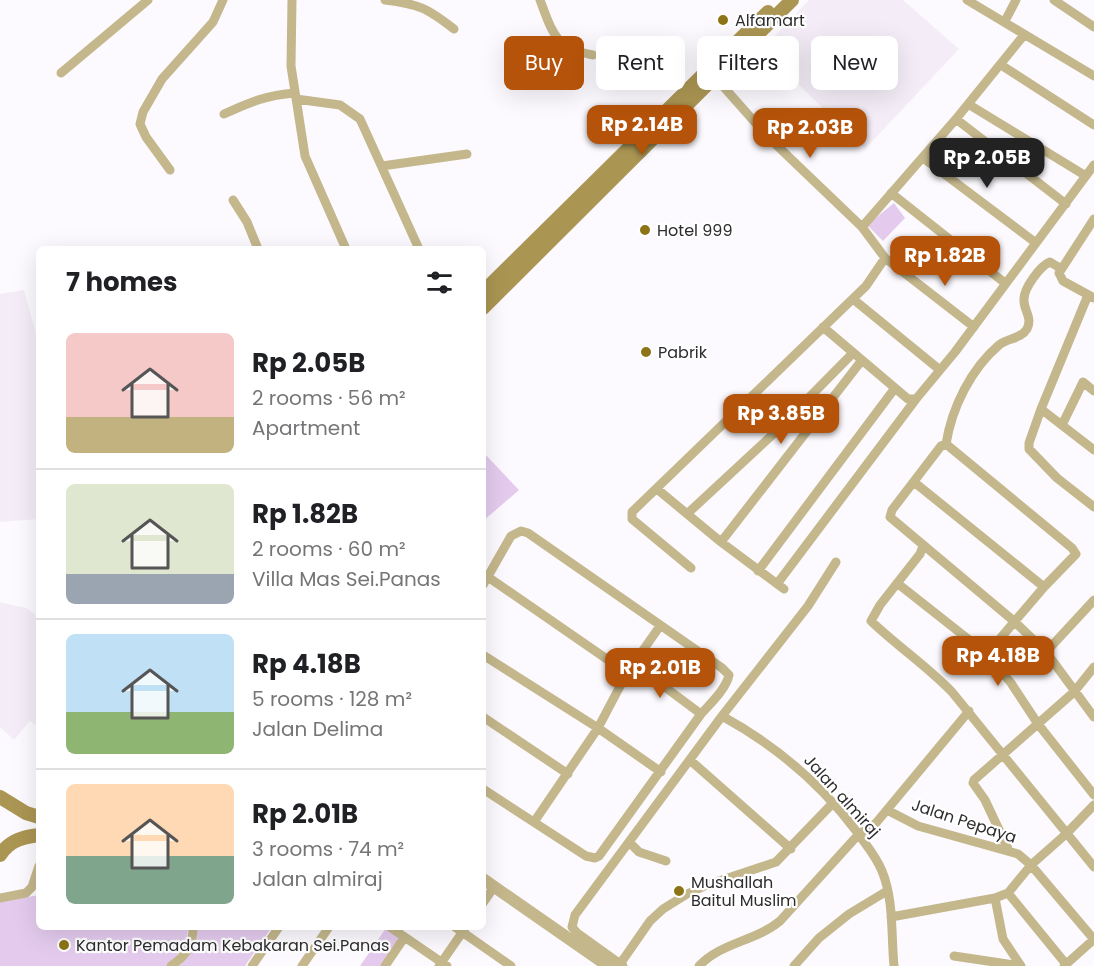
<!DOCTYPE html>
<html lang="en">
<head>
<meta charset="utf-8">
<style>
	body { margin:0; font-family:Poppins,sans-serif; background:#f6f6f6; color:#202124; height:100vh; display:flex; flex-direction:column; font-size:22px; white-space:nowrap }
	* { box-sizing:border-box; margin:0 }
	p { font-size:20px; color:#757577 }
	.icon { flex:none; width:33px; height:33px; fill:none; stroke:currentColor; stroke-width:2; stroke-linecap:round; stroke-linejoin:round }
	.map { position:relative; flex:1; overflow:hidden }
	.drawer { position:absolute; left:36px; top:246px; width:450px; height:684px; display:flex; flex-direction:column; background:#fff; border-radius:9px; box-shadow:0 6px 24px #0002 }
	.drawer>* { flex:none }
	.hud { position:absolute; left:504px; top:36px; width:500px; height:54px; display:flex; gap:12px }
	.price { position:absolute; translate:-50% -51px; padding:0 14px; border-radius:12px; background:#b45309; color:#fff; font-size:20px; line-height:39px; filter:drop-shadow(0 2px 3px #0008) }
	.price::after { content:''; position:absolute; left:50%; top:36px; width:18px; height:14px; margin-left:-9px; background:inherit; clip-path:polygon(0 0,100% 0,50% 100%) }
	.price.on { background:#222; color:#fff }
	ul { padding:0; list-style:none }
	li { display:flex; align-items:center; gap:18px; height:150px; padding:0 30px }
	li+li { border-top:2px solid #e0e0e0 }
	li span { display:grid; place-items:center; flex:none; width:168px; height:120px; border-radius:9px; color:#555 }
	li>.icon { margin-inline-start:auto }
	span .icon { width:72px; height:72px; fill:#fffc; stroke-width:1 }
	li b { font-size:26px }
	h2 { display:flex; justify-content:space-between; align-items:center; height:72px; padding:0 30px; font-size:26px }
	.tag { padding:0 21px; border-radius:9px; background:#fff; box-shadow:0 6px 24px #0002; font-size:21px; line-height:54px }
	.tag.on { background:#b45309; color:#fff }
	.map>svg:first-child { display:block }
	.built { fill:#f4edf7 }
	.green { fill:#e4cbee }
	.lines { fill:none; stroke-linecap:round; stroke-linejoin:round }
	.minor { stroke:#c4b78c; stroke-width:9 }
	.tertiary { stroke:#c4b78c; stroke-width:12 }
	.secondary { stroke:#aa9552; stroke-width:14 }
	.poi-dot { fill:#8d7417; stroke:#fff; stroke-width:2 }
	.labels { text-anchor:middle; dominant-baseline:central; stroke-width:4.5; stroke-linejoin:round; paint-order:stroke }
	.poi-label { font-size:16px; fill:#2d2c2e; stroke:#fff; text-anchor:start }
	.street-label { font-size:16px; fill:#2d2c2e; stroke:#fff }
</style>
</head>
<body>
<div class="map">
<svg width="1094" height="966" viewBox="0 0 1094 966">
	<rect width="100%" height="100%" fill="#fcfafe"/>
	<path class="built" d="M 809,0 L 903,0 L 959,49 L 865,149 L 762,49 Z
		M 24,290 L 39,344 L 39,519 L 0,522 L 0,294 Z
		M 0,602 L 26,608 L 39,617 L 39,728 L 30,721 L 14,740 L 0,727 Z"/>
	<path class="green" d="M 894,203 L 905,218 L 883,241 L 867,225 Z
		M 483,452 L 519,490 L 483,521 Z
		M 39,895 L 39,927 L 188,927 C 187,948 183,954 166,966 L 0,966 L 0,902 Z
		M 197,927 L 272,927 L 245,966 L 179,966 L 196,948 Z
		M 386,928 L 402,939 L 383,966 L 360,966 Z"/>
	<g class="lines">
		<path class="minor" d="M 292,0 L 291,66 L 305,156 L 346,249
			M 385,0 C 419,4 427,8 454,29
			M 540,0 C 553,34 555,48 593,55
			M 967,0 L 1094,76
			M 1054,0 L 1094,27
			M 1005,21 L 1016,0
			M 1001,65 L 1094,125
			M 61,73 L 148,0
			M 714,76 L 768,137 L 862,227 L 885,258 L 974,327
			M 296,99 L 340,105 L 360,119 L 419,249
			M 968,104 L 1086,176
			M 224,114 C 250,102 267,95 295,93
			M 956,119 L 1066,204
			M 923,158 L 1036,243
			M 382,166 L 467,154
			M 170,170 L 146,137 L 140,124 L 143,112 L 162,79 L 213,22 L 223,0
			M 891,193 L 1005,283
			M 233,200 L 247,222 L 258,249
			M 1094,219 L 1059,273 L 1063,281 L 1094,298
			M 862,227 L 956,119 L 1024,35
			M 1088,295 L 1041,409 L 1029,443 L 1029,449 L 1057,478 L 1094,507
			M 853,299 L 940,370
			M 823,327 L 908,399 L 916,399
			M 1041,409 L 1094,450
			M 1062,425 L 1083,382 L 1094,391
			M 946,444 C 952,407 971,369 999,345 C 1008,338 1021,339 1027,329 C 1033,317 1023,310 1024,299 C 1024,288 1040,266 1050,262 L 1060,268
			M 914,482 L 1044,587
			M 657,489 L 721,542 L 784,589
			M 687,514 L 769,438 L 853,353
			M 721,542 L 862,360
			M 923,546 L 920,554 L 880,605 L 871,621 C 897,646 927,666 952,692 L 1094,867
			M 691,568 L 632,519 L 632,512 L 866,286 L 885,258
			M 758,571 L 895,388
			M 488,577 L 627,673
			M 897,583 L 987,654 L 1011,683 L 1038,724 L 1094,795
			M 777,584 L 916,399 L 955,352 L 1094,165
			M 483,585 L 511,536 L 521,531 L 528,533 L 722,668 L 729,675 C 726,689 711,703 701,714 L 599,856 L 595,858 L 586,856 L 483,789
			M 1046,652 L 1094,600
			M 987,654 L 1044,587 L 1076,554 L 1072,548 L 946,444 L 941,446 L 892,510 L 890,517 L 1015,622 L 1046,652 L 1094,717
			M 483,655 L 598,728 L 661,772
			M 634,664 L 701,714
			M 722,716 C 775,745 821,784 857,832 C 866,845 876,856 882,871 C 894,900 891,935 894,966
			M 483,717 L 568,774
			M 690,760 L 791,849
			M 887,810 L 918,826 L 1018,854 L 1031,865 L 1092,937 L 1092,941 L 1064,966
			M 534,822 L 598,728 L 627,673 L 660,626
			M 629,842 L 639,852 L 666,861
			M 1009,851 L 985,800 L 973,783 L 974,780 L 1074,692 L 1094,667
			M 1008,893 L 1066,964
			M 0,898 L 26,893 L 32,887 L 39,866
			M 995,898 L 1003,939 L 1021,966
			M 483,903 L 494,887
			M 891,917 L 995,898 L 1008,893 L 1031,865 L 1066,834 L 1094,805
			M 390,927 L 447,966
			M 455,927 L 511,966
			M 954,956 L 1021,966
			M 615,963 L 620,964 L 650,921 L 663,909 L 687,894 L 707,885 L 776,862 L 832,804
			M 171,966 C 187,955 193,946 193,927
			M 252,966 L 279,927
			M 302,966 L 329,927
			M 385,966 L 404,938
			M 439,966 L 466,927
			M 623,966 L 577,933 L 572,927 L 575,915 L 722,716 L 808,606 L 836,562
			M 699,966 C 720,943 756,941 780,921 L 858,835 L 876,823 L 969,711
			M 794,966 L 819,938 L 849,914 L 887,891"/>
		<path class="tertiary" d="M 483,879 L 608,966"/>
		<path class="secondary" d="M 735,44 L 768,12
			M 483,292 L 716,62
			M 483,308 L 792,0
			M 0,797 L 26,813 L 39,817
			M 0,855 C 10,840 23,837 39,835"/>
	</g>
	<g class="poi-dot">
		<circle cx="723" cy="20" r="6"/>
		<circle cx="645" cy="230" r="6"/>
		<circle cx="646" cy="352" r="6"/>
		<circle cx="679" cy="891" r="6"/>
		<circle cx="64" cy="945" r="6"/>
	</g>
	<g class="labels">
		<g class="poi-label">
			<text x="735" y="20">Alfamart</text>
			<text x="657" y="230">Hotel 999</text>
			<text x="658" y="352">Pabrik</text>
			<text x="691" y="882">Mushallah<tspan x="691" dy="18">Baitul Muslim</tspan></text>
			<text x="76" y="945">Kantor Pemadam Kebakaran Sei.Panas</text>
		</g>
		<g class="street-label">
			<text transform="translate(842 796) rotate(48)">Jalan almiraj</text>
			<text transform="translate(964 821) rotate(18)">Jalan Pepaya</text>
		</g>
	</g>
</svg>
<b class="price" style="left:642px;top:156px">Rp 2.14B</b>
<b class="price" style="left:810px;top:159px">Rp 2.03B</b>
<b class="price on" style="left:987px;top:189px">Rp 2.05B</b>
<b class="price" style="left:945px;top:287px">Rp 1.82B</b>
<b class="price" style="left:781px;top:445px">Rp 3.85B</b>
<b class="price" style="left:998px;top:687px">Rp 4.18B</b>
<b class="price" style="left:660px;top:699px">Rp 2.01B</b>
<div class="hud">
<a class="tag on">Buy</a>
<a class="tag">Rent</a>
<a class="tag">Filters</a>
<a class="tag">New</a>
</div>
<section class="drawer">
<h2>7 homes<svg class="icon" aria-label="filters" viewBox="0 0 24 24"><path d="M4 7h16M4 17h16"/><circle cx="9" cy="7" r="2"/><circle cx="15" cy="17" r="2"/></svg></h2>
<ul>
<li><span style="background:linear-gradient(#f6c9c9 70%,#c2b280 0)"><svg class="icon" aria-label="home" viewBox="0 0 24 24"><path d="M3 11l9-7 9 7M6 9v11h12V9"/></svg></span><div><b>Rp 2.05B</b><p>2 rooms · 56 m²</p><p>Apartment</p></div></li>
<li><span style="background:linear-gradient(#dfe7d0 75%,#9aa5b1 0)"><svg class="icon" aria-label="home" viewBox="0 0 24 24"><path d="M3 11l9-7 9 7M6 9v11h12V9"/></svg></span><div><b>Rp 1.82B</b><p>2 rooms · 60 m²</p><p>Villa Mas Sei.Panas</p></div></li>
<li><span style="background:linear-gradient(#bfe0f5 65%,#8fb573 0)"><svg class="icon" aria-label="home" viewBox="0 0 24 24"><path d="M3 11l9-7 9 7M6 9v11h12V9"/></svg></span><div><b>Rp 4.18B</b><p>5 rooms · 128 m²</p><p>Jalan Delima</p></div></li>
<li><span style="background:linear-gradient(#ffd9b3 60%,#7fa58c 0)"><svg class="icon" aria-label="home" viewBox="0 0 24 24"><path d="M3 11l9-7 9 7M6 9v11h12V9"/></svg></span><div><b>Rp 2.01B</b><p>3 rooms · 74 m²</p><p>Jalan almiraj</p></div></li>
</ul>
</section>
</div>
</body>
</html>
